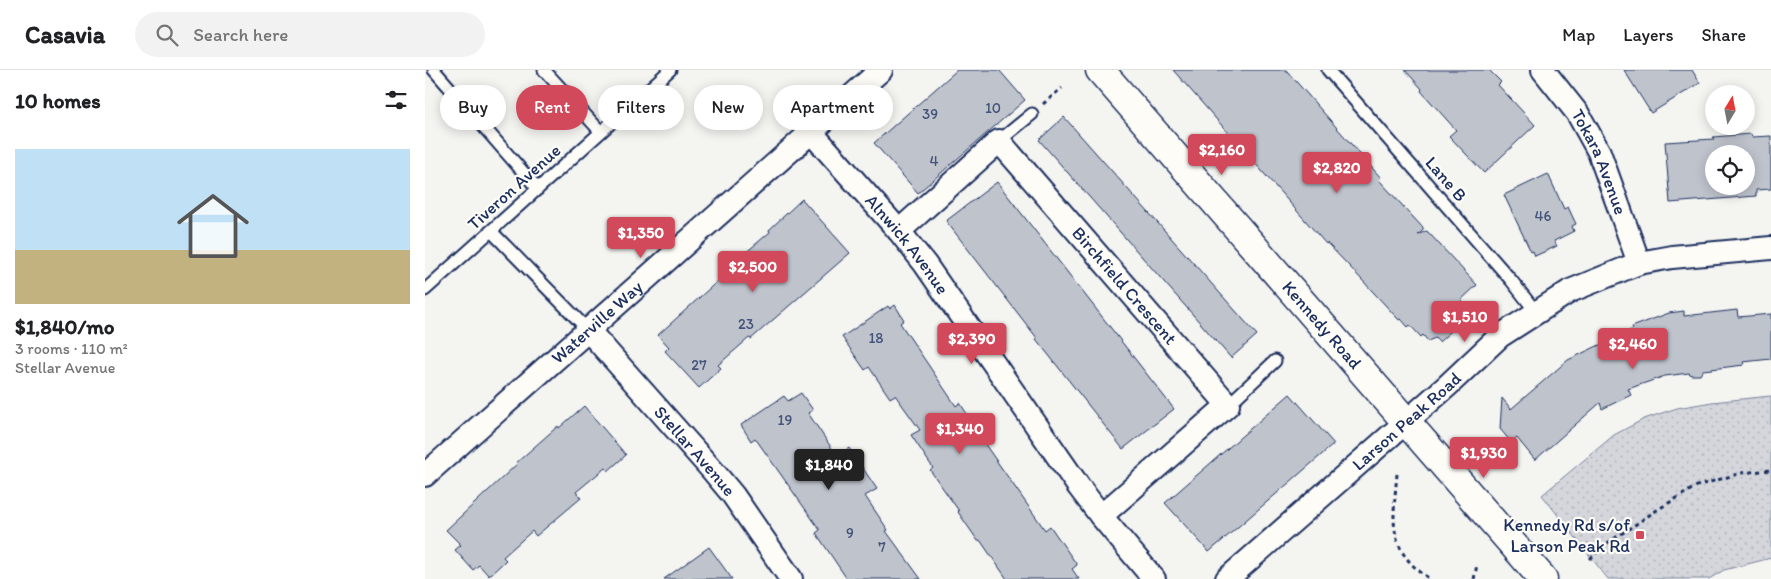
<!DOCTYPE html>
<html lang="en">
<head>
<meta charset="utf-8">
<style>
	body { margin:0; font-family:Itim,sans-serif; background:#f2f2f2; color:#202124; height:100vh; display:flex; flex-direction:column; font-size:19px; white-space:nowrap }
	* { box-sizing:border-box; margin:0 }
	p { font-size:16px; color:#757577 }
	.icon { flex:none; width:28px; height:28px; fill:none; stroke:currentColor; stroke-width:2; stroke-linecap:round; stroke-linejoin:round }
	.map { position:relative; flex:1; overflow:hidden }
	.panel { display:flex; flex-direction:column; background:#fff; width:425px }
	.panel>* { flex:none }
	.hud { position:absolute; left:15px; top:15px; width:475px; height:45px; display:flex; gap:10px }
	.needle { width:32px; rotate:10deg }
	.fabs { position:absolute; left:1280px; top:15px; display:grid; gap:10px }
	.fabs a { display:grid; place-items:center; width:50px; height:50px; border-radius:50%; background:#fff; box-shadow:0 2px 12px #0003; font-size:25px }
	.price { position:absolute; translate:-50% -42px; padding:0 11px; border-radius:5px; background:#d1495b; color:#fff; font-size:16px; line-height:32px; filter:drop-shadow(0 1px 2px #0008) }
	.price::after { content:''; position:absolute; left:50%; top:30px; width:15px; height:11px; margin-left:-8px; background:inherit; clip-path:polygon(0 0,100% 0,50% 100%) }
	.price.selected { background:#222; color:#fff }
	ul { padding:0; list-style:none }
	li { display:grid; align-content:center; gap:10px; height:265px; padding:0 15px }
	li span { display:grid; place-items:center; height:155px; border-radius:0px; color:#555 }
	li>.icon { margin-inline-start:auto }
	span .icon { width:90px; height:90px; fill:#fffc; stroke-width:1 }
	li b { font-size:21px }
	h2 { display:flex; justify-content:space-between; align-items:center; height:60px; padding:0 15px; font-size:21px }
	.tag { padding:0 18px; border-radius:22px; background:#fff; box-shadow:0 2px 12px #0003; font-size:18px; line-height:45px }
	.tag.selected { background:#d1495b; color:#fff }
	header { display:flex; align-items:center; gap:30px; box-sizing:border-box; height:70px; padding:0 25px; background:#fff; border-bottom:1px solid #e0e0e0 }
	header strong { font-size:24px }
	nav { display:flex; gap:28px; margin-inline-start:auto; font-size:18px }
	.search { width:350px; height:45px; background:#f2f2f2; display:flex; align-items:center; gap:12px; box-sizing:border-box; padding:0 18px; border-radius:28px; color:#757577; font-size:19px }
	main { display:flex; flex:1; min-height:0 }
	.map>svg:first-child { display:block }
	.park { fill:url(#park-dots); stroke:#78829c }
	.building { fill:#bfc3cc; stroke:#1b2f5e; fill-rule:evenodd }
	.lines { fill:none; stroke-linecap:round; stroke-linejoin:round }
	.service-casing { stroke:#1b2f5e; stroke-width:15 }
	.minor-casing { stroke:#1b2f5e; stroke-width:26 }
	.secondary-casing { stroke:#1b2f5e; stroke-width:31 }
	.path { stroke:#1b2f5e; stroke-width:3; stroke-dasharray:4 4; stroke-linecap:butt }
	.service { stroke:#fdfcf7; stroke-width:11 }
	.minor { stroke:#fdfcf7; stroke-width:22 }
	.secondary { stroke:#fdfcf7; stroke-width:28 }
	.poi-dot { fill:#d1495b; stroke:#fdfcf7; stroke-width:2 }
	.labels { text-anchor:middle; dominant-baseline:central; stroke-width:4.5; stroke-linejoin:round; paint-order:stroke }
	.number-label { font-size:15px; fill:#44547a }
	.street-label { font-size:18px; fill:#1b2f5e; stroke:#fdfcf7 }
	.poi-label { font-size:18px; fill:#1b2f5e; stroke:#fdfcf7; text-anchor:end }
</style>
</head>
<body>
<header>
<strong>Casavia</strong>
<div class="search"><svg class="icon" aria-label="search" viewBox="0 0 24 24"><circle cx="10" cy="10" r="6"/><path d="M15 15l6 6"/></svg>Search here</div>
<nav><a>Map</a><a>Layers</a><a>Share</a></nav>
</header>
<main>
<section class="panel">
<h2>10 homes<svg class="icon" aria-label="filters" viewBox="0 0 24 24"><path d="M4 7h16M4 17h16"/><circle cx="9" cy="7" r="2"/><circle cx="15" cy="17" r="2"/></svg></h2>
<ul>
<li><span style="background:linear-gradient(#bfe0f5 65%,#c2b280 0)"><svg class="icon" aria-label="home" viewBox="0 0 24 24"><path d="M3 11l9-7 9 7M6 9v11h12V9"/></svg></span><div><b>$1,840/mo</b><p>3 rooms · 110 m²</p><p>Stellar Avenue</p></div></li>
</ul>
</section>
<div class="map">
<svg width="1346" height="509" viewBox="0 0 1346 509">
	<defs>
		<pattern id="park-dots" width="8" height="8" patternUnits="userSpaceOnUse" patternTransform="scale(1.25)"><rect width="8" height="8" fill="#d4d6db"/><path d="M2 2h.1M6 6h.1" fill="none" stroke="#b5b8be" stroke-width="1.8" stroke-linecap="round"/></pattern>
	</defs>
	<rect width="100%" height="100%" fill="#f4f4f1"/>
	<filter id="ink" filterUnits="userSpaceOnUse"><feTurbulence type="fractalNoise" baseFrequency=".02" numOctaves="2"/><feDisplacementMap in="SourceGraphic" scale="10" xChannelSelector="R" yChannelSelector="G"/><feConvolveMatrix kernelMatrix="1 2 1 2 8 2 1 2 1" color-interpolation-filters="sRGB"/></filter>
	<g filter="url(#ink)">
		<path class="park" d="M 1346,326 L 1346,488 L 1299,500 L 1284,509 L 1183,509 L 1117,425 L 1189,365 L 1219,349 L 1252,338 L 1287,332 Z"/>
		<path class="building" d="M 532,0 L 574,0 L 600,30 L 493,123 L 449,73 Z
			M 748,0 L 861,0 L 956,108 L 954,110 L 999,159 L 993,165 L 1001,161 L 1003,162 L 1052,215 L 1036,230 L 1046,240 L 1032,252 L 1034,254 L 1014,272 L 1010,268 L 1003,271 L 998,265 L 996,267 L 985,255 L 983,257 L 976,249 L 974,250 L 925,197 L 902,173 L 901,174 Z
			M 980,0 L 1064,0 L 1076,12 L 1073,15 L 1110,55 L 1059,103 L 1024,66 L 1031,60 L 996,21 L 997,19 Z
			M 1199,0 L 1267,0 L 1275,13 L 1226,43 Z
			M 639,47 L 832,265 L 806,288 L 614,70 Z
			M 1326,64 L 1327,67 L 1346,66 L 1346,119 L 1331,120 L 1331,126 L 1245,133 L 1240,72 L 1289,69 L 1288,67 ZM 1289,84 L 1321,84 L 1321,116 L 1289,116 Z
			M 1123,104 L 1139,139 L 1143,137 L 1151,154 L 1147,156 L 1149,161 L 1129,171 L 1132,176 L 1110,186 L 1108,181 L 1106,182 L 1079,125 Z
			M 572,112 L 749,339 L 698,379 L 611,269 L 612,268 L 521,151 Z
			M 377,129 L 425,183 L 326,269 L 324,268 L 293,295 L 296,298 L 274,318 L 240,281 L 244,277 L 233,265 L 307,198 L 305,196 L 345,162 L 344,160 Z
			M 470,235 L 479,250 L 475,253 L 531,336 L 535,333 L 553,361 L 552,363 L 620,460 L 625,456 L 652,495 L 647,499 L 654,509 L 582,509 L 555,470 L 553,471 L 533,442 L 534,441 L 505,400 L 508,398 L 486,365 L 495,360 L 470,325 L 465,328 L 444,297 L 440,300 L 417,267 L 463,236 L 465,239 Z
			M 1312,240 L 1313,247 L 1346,244 L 1346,289 L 1318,292 L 1319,295 L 1278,300 L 1275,305 L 1266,305 L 1264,303 L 1240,306 L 1203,319 L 1206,325 L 1177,339 L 1175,333 L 1110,390 L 1092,368 L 1086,372 L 1075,359 L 1077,328 L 1086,339 L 1143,290 L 1208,259 L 1207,257 L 1244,243 L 1259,241 L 1259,246 Z
			M 376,323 L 388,340 L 383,343 L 412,386 L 424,378 L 452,419 L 440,426 L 463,460 L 461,461 L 496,509 L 422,509 L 391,463 L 395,460 L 330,368 L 326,371 L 316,355 L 359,326 L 363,331 Z
			M 865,324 L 909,374 L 784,482 L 740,433 Z
			M 159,336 L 201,385 L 183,401 L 180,398 L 151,422 L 156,428 L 111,466 L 107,461 L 78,487 L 81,490 L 64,506 L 54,495 L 48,500 L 30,480 L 36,475 L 21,460 L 92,394 L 91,393 L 133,356 L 134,358 Z
			M 284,477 L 307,509 L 239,509 Z"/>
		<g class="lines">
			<g class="service-casing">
				<path id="service" d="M 9,0 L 113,119
					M 119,0 L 176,62
					M 903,0 L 1086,210 L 1111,242
					M 574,71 L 607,44
					M 66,161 L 164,261
					M 0,220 L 245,0
					M 803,335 L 850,291"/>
			</g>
			<g class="minor-casing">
				<g id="minor">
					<path id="s1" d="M 1118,0 L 1153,44 L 1174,82 L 1214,193"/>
					<path id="s2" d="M 386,62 L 474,161 L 500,194 L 654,417 L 676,446 L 729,509"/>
					<path id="s3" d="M 474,161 L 574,71 L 803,335 L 676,446"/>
					<path id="s4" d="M 164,261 L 288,401 L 308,425 L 366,509"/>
					<path id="s5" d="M 0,405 L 456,0"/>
					<path id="s6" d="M 802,509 L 1022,316 L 1075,266 L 1145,221 L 1214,193 L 1247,187 L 1346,178"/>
				</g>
			</g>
			<g class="secondary-casing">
				<g id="secondary">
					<path id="s7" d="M 675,0 L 1118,509"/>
				</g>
			</g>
			<path class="path" d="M 618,34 L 637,18
				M 972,404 C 968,451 961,480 1005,509
				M 1165,489 L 1178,476 L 1232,440 L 1272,416 L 1316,403 L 1346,400
				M 1049,509 L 1052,495"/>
			<use href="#service" class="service"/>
			<use href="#minor" class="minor"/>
			<use href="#secondary" class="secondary"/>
		</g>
	</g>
	<rect class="poi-dot" x="1210" y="460" width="10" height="10" rx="2.5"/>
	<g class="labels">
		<g class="number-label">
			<text x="568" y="38">10</text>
			<text x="505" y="44">39</text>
			<text x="509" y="91">4</text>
			<text x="1118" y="146">46</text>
			<text x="321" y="254">23</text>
			<text x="451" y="268">18</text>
			<text x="274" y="295">27</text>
			<text x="360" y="350">19</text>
			<text x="425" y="463">9</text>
			<text x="457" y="477">7</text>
		</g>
		<g class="street-label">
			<text stroke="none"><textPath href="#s1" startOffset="109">Tokara Avenue</textPath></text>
			<text transform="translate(1021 109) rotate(49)">Lane B</text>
			<text transform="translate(89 117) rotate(-42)">Tiveron Avenue</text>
			<text stroke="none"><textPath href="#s2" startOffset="148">Alnwick Avenue</textPath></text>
			<text stroke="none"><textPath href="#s3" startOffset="326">Birchfield Crescent</textPath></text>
			<text stroke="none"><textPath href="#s5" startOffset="230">Waterville Way</textPath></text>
			<text stroke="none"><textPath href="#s7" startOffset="338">Kennedy Road</textPath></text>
			<text stroke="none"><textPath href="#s6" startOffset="239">Larson Peak Road</textPath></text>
			<text stroke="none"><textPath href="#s4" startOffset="160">Stellar Avenue</textPath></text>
		</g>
		<g class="poi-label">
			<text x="1205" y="455">Kennedy Rd s/of<tspan x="1205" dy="21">Larson Peak Rd</tspan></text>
		</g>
	</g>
</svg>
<div class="fabs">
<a><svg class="needle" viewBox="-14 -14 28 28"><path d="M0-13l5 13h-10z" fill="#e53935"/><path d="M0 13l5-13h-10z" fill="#757577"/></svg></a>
<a><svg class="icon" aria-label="locate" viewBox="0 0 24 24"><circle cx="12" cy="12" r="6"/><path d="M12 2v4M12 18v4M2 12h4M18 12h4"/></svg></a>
</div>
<b class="price" style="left:797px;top:106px">$2,160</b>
<b class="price" style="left:912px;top:124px">$2,820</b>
<b class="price" style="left:216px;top:189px">$1,350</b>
<b class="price" style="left:328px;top:223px">$2,500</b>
<b class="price" style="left:1040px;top:273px">$1,510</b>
<b class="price" style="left:547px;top:295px">$2,390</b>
<b class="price" style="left:1208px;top:300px">$2,460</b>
<b class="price" style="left:535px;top:385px">$1,340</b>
<b class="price" style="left:1059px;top:409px">$1,930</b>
<b class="price selected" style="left:404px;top:421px">$1,840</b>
<div class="hud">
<a class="tag">Buy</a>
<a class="tag selected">Rent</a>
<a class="tag">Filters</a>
<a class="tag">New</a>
<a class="tag">Apartment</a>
</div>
</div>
</main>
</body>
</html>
